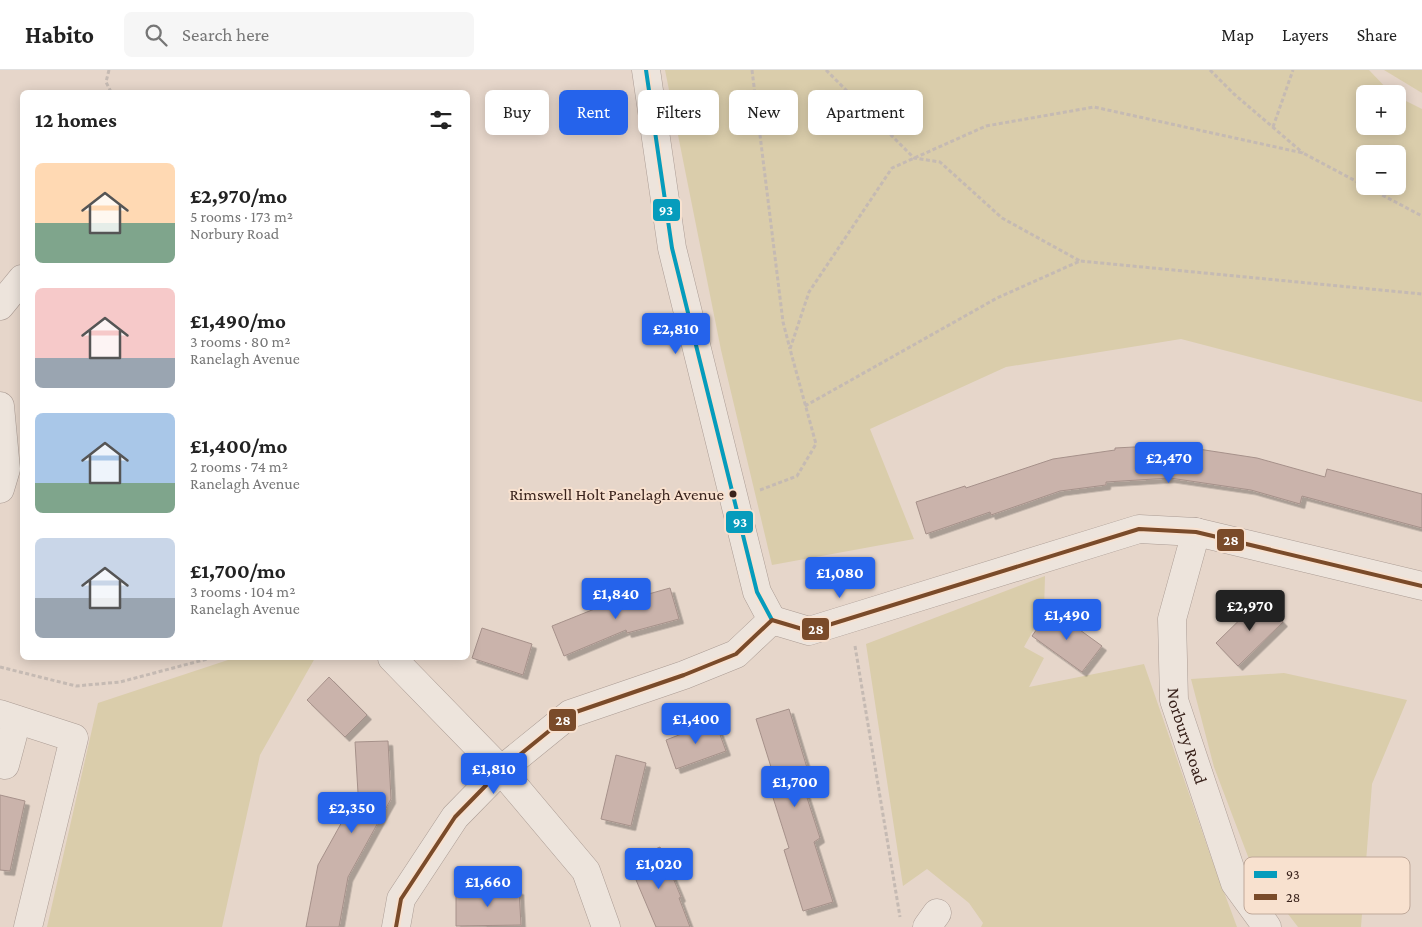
<!DOCTYPE html>
<html lang="en">
<head>
<meta charset="utf-8">
<style>
	body { margin:0; font-family:"Crimson Pro",serif; background:#f6f6f6; color:#222; height:100vh; display:flex; flex-direction:column; font-size:19px; white-space:nowrap }
	* { box-sizing:border-box; margin:0 }
	p { font-size:16px; color:#767676 }
	.icon { flex:none; width:28px; height:28px; fill:none; stroke:currentColor; stroke-width:2; stroke-linecap:round; stroke-linejoin:round }
	.map { position:relative; flex:1; overflow:hidden }
	.details { position:absolute; left:20px; top:20px; width:450px; height:570px; display:flex; flex-direction:column; background:#fff; border-radius:8px; box-shadow:0 2px 12px #0003 }
	.details>* { flex:none }
	.top-card { position:absolute; left:485px; top:20px; width:475px; height:45px; display:flex; gap:10px }
	.tools { position:absolute; left:1356px; top:15px; display:grid; gap:10px }
	.tools a { display:grid; place-items:center; width:50px; height:50px; border-radius:8px; background:#fff; box-shadow:0 2px 12px #0003; font-size:25px }
	.price { position:absolute; translate:-50% -42px; padding:0 11px; border-radius:5px; background:#2563eb; color:#fff; font-size:16px; line-height:32px; filter:drop-shadow(0 1px 2px #0008) }
	.price::after { content:''; position:absolute; left:50%; top:30px; width:15px; height:11px; margin-left:-8px; background:inherit; clip-path:polygon(0 0,100% 0,50% 100%) }
	.price.active { background:#222; color:#fff }
	ul { padding:0; list-style:none }
	li { display:flex; align-items:center; gap:15px; height:125px; padding:0 15px }
	li span { display:grid; place-items:center; flex:none; width:140px; height:100px; border-radius:8px; color:#555 }
	li>.icon { margin-inline-start:auto }
	span .icon { width:60px; height:60px; fill:#fffc; stroke-width:1 }
	li b { font-size:21px }
	h2 { display:flex; justify-content:space-between; align-items:center; height:60px; padding:0 15px; font-size:21px }
	.chip { padding:0 18px; border-radius:8px; background:#fff; box-shadow:0 2px 12px #0003; font-size:18px; line-height:45px }
	.chip.active { background:#2563eb; color:#fff }
	header { display:flex; align-items:center; gap:30px; box-sizing:border-box; height:70px; padding:0 25px; background:#fff; border-bottom:1px solid #e0e0e0 }
	header strong { font-size:24px }
	nav { display:flex; gap:28px; margin-inline-start:auto; font-size:18px }
	.search { width:350px; height:45px; background:#f6f6f6; display:flex; align-items:center; gap:12px; box-sizing:border-box; padding:0 18px; border-radius:8px; color:#767676; font-size:19px }
	.map>svg:first-child { display:block }
	.green { fill:#dacdab; fill-rule:evenodd }
	.building { fill:#cab3ab; stroke:#a6918a; filter:url(#shadow) }
	.lines { fill:none; stroke-linecap:round; stroke-linejoin:round }
	.minor-casing { stroke:#ab9c94; stroke-width:29 }
	.path { stroke:#c5bab3; stroke-width:3; stroke-dasharray:4 2.5; stroke-linecap:butt }
	.minor { stroke:#ede4dc; stroke-width:28 }
	.bus-1-casing { stroke:#f8e1cf; stroke-width:8 }
	.bus-2-casing { stroke:#f8e1cf; stroke-width:8 }
	.bus-1 { stroke:#069cbc; stroke-width:4 }
	.bus-2 { stroke:#7a4b2a; stroke-width:4 }
	.bus-dot { fill:#39221b; stroke:#f8e1cf; stroke-width:2 }
	.labels { text-anchor:middle; dominant-baseline:central; stroke-width:4; stroke-linejoin:round; paint-order:stroke }
	.bus-label { font-size:17px; fill:#39221b; stroke:#f8e1cf; text-anchor:end }
	.street-label { font-size:18px; fill:#39221b; stroke:#f8e1cf }
	.key { fill:#f8e1cf; stroke:#bfa899; stroke-width:1 }
	.key-label { font-size:14px; fill:#39221b }
	.line-badge { stroke:#f8e1cf; stroke-width:2 }
	.badge-label { font-size:14px; text-anchor:middle; font-weight:bold; fill:#fff }
</style>
</head>
<body>
<header>
<strong>Habito</strong>
<div class="search"><svg class="icon" aria-label="search" viewBox="0 0 24 24"><circle cx="10" cy="10" r="6"/><path d="M15 15l6 6"/></svg>Search here</div>
<nav><a>Map</a><a>Layers</a><a>Share</a></nav>
</header>
<div class="map">
<svg width="1422" height="857" viewBox="0 0 1422 857">
	<defs>
		<filter id="shadow"><feDropShadow dx="4.5" dy="4.5" stdDeviation="0" flood-color="#0004"/></filter>
	</defs>
	<rect width="100%" height="100%" fill="#e6d6ca"/>
	<path class="green" d="M 665,0 L 1369,0 L 1392,24 L 1365,24 L 1365,56 L 1398,56 L 1398,27 L 1422,39 L 1422,332 L 1181,269 L 1006,297 L 870,359 L 914,469 L 772,495 L 721,280 ZM 1365,84 L 1398,84 L 1398,116 L 1365,116 Z
		M 1384,0 L 1422,0 L 1422,23 Z
		M 1045,506 L 1044,541 L 1024,577 L 1044,588 L 1029,617 L 1144,594 L 1211,787 L 1237,857 L 981,857 L 983,853 L 969,833 L 927,799 L 903,816 L 866,574 Z
		M 234,588 L 315,588 L 260,685 L 222,857 L 47,857 L 98,633 Z
		M 1284,603 L 1407,630 L 1372,714 L 1361,857 L 1298,857 L 1252,797 L 1214,697 L 1191,609 Z"/>
	<path class="building" d="M 1172,375 L 1257,388 L 1325,407 L 1327,399 L 1422,424 L 1422,458 L 1302,426 L 1300,434 L 1251,420 L 1170,408 L 1106,412 L 1106,415 L 1060,421 L 991,445 L 990,442 L 926,464 L 916,432 L 965,416 L 966,418 L 1053,389 L 1115,380 L 1115,378 Z
		M 670,518 L 679,549 L 627,563 L 626,560 L 564,586 L 552,556 L 602,536 L 602,537 Z
		M 1261,529 L 1283,552 L 1238,596 L 1216,573 Z
		M 1051,539 L 1102,576 L 1082,602 L 1032,566 Z
		M 482,558 L 532,574 L 523,605 L 472,588 Z
		M 329,607 L 367,645 L 345,667 L 307,630 Z
		M 789,639 L 808,701 L 800,706 L 820,768 L 814,772 L 833,832 L 803,841 L 784,780 L 789,778 L 769,715 L 776,713 L 756,649 Z
		M 715,651 L 726,681 L 676,699 L 666,670 Z
		M 388,671 L 391,729 L 348,807 L 339,857 L 306,857 L 318,795 L 358,723 L 355,672 Z
		M 616,685 L 646,693 L 631,756 L 601,749 Z
		M 0,725 L 25,731 L 10,801 L 0,800 Z
		M 660,777 L 681,827 L 679,828 L 690,857 L 656,857 L 628,791 Z
		M 519,820 L 521,855 L 456,856 L 456,821 Z"/>
	<g class="lines">
		<g class="minor-casing">
			<g id="minor">
				<path d="M 646,0 L 672,178 L 757,522 L 772,550"/>
				<path d="M 0,236 L 22,209"/>
				<path d="M 0,336 L 6,399 L 0,419"/>
				<path id="s1" d="M 1196,462 L 1172,549 L 1174,630 L 1235,813 L 1267,857"/>
				<path d="M 392,588 L 501,700 L 586,801 L 606,857"/>
				<path d="M 0,644 L 74,668 L 28,857"/>
				<path d="M 0,694 L 5,695 L 17,650"/>
				<path d="M 396,857 L 401,829 L 455,747 L 501,700 L 570,644 L 684,605 L 736,584 L 772,550 L 809,561 L 1139,459 L 1196,462 L 1422,516"/>
				<path d="M 927,857 L 937,843"/>
			</g>
		</g>
		<path class="path" d="M 109,0 L 106,12 L 111,22
			M 752,0 L 783,252 L 790,279
			M 826,0 L 914,88 L 940,92 L 1002,148 L 1080,191
			M 1210,0 L 1234,24 L 1303,83
			M 1273,57 L 1293,0
			M 1365,116 L 1422,146
			M 805,336 L 997,228 L 1080,191 L 1422,224
			M 760,420 L 797,406 L 816,374 L 790,279 L 809,222 L 892,98 L 986,56 L 1094,37 L 1303,83 L 1365,116
			M 855,576 L 900,847
			M 0,597 L 76,616 L 120,612 L 211,588"/>
		<use href="#minor" class="minor"/>
		<g class="bus-1-casing">
			<path id="bus-1" d="M 646,0 L 672,178 L 757,522 L 772,550"/>
		</g>
		<g class="bus-2-casing">
			<path id="bus-2" d="M 396,857 L 401,829 L 455,747 L 501,700 L 570,644 L 684,605 L 736,584 L 772,550 L 809,561 L 1139,459 L 1196,462 L 1422,516"/>
		</g>
		<use href="#bus-1" class="bus-1"/>
		<use href="#bus-2" class="bus-2"/>
	</g>
	<circle class="bus-dot" cx="733" cy="424" r="4.5"/>
	<g class="labels">
		<g class="bus-label">
			<text x="724" y="424">Rimswell Holt Panelagh Avenue</text>
		</g>
		<g class="street-label">
			<text stroke="none"><textPath href="#s1" startOffset="209">Norbury Road</textPath></text>
		</g>
	</g>
	<rect x="1244" y="787" width="166" height="57" rx="8" class="key"/>
	<rect x="1254" y="801" width="23" height="7" fill="#069cbc"/>
	<rect x="1254" y="824" width="23" height="6" fill="#7a4b2a"/>
	<g class="key-label">
		<text x="1286" y="809">93</text>
		<text x="1286" y="832">28</text>
	</g>
	<g class="line-badge">
		<rect x="652" y="128" width="29" height="24" rx="5" fill="#069cbc"/>
		<rect x="725" y="440" width="29" height="24" rx="5" fill="#069cbc"/>
		<rect x="1216" y="458" width="29" height="24" rx="5" fill="#7a4b2a"/>
		<rect x="801" y="547" width="29" height="24" rx="5" fill="#7a4b2a"/>
		<rect x="548" y="638" width="29" height="24" rx="5" fill="#7a4b2a"/>
	</g>
	<g class="badge-label">
		<text x="666" y="145">93</text>
		<text x="740" y="457">93</text>
		<text x="1231" y="475">28</text>
		<text x="816" y="564">28</text>
		<text x="563" y="655">28</text>
	</g>
</svg>
<div class="tools">
<a>+</a>
<a>−</a>
</div>
<b class="price" style="left:676px;top:285px">£2,810</b>
<b class="price" style="left:1169px;top:414px">£2,470</b>
<b class="price" style="left:840px;top:529px">£1,080</b>
<b class="price" style="left:616px;top:550px">£1,840</b>
<b class="price active" style="left:1250px;top:562px">£2,970</b>
<b class="price" style="left:1067px;top:571px">£1,490</b>
<b class="price" style="left:696px;top:675px">£1,400</b>
<b class="price" style="left:494px;top:725px">£1,810</b>
<b class="price" style="left:795px;top:738px">£1,700</b>
<b class="price" style="left:352px;top:764px">£2,350</b>
<b class="price" style="left:659px;top:820px">£1,020</b>
<b class="price" style="left:488px;top:838px">£1,660</b>
<div class="top-card">
<a class="chip">Buy</a>
<a class="chip active">Rent</a>
<a class="chip">Filters</a>
<a class="chip">New</a>
<a class="chip">Apartment</a>
</div>
<section class="details">
<h2>12 homes<svg class="icon" aria-label="filters" viewBox="0 0 24 24"><path d="M4 7h16M4 17h16"/><circle cx="9" cy="7" r="2"/><circle cx="15" cy="17" r="2"/></svg></h2>
<ul>
<li><span style="background:linear-gradient(#ffd9b3 60%,#7fa58c 0)"><svg class="icon" aria-label="home" viewBox="0 0 24 24"><path d="M3 11l9-7 9 7M6 9v11h12V9"/></svg></span><div><b>£2,970/mo</b><p>5 rooms · 173 m²</p><p>Norbury Road</p></div></li>
<li><span style="background:linear-gradient(#f6c9c9 70%,#9aa5b1 0)"><svg class="icon" aria-label="home" viewBox="0 0 24 24"><path d="M3 11l9-7 9 7M6 9v11h12V9"/></svg></span><div><b>£1,490/mo</b><p>3 rooms · 80 m²</p><p>Ranelagh Avenue</p></div></li>
<li><span style="background:linear-gradient(#a9c7e8 70%,#7fa58c 0)"><svg class="icon" aria-label="home" viewBox="0 0 24 24"><path d="M3 11l9-7 9 7M6 9v11h12V9"/></svg></span><div><b>£1,400/mo</b><p>2 rooms · 74 m²</p><p>Ranelagh Avenue</p></div></li>
<li><span style="background:linear-gradient(#c9d6e8 60%,#9aa5b1 0)"><svg class="icon" aria-label="home" viewBox="0 0 24 24"><path d="M3 11l9-7 9 7M6 9v11h12V9"/></svg></span><div><b>£1,700/mo</b><p>3 rooms · 104 m²</p><p>Ranelagh Avenue</p></div></li>
</ul>
</section>
</div>
</body>
</html>
